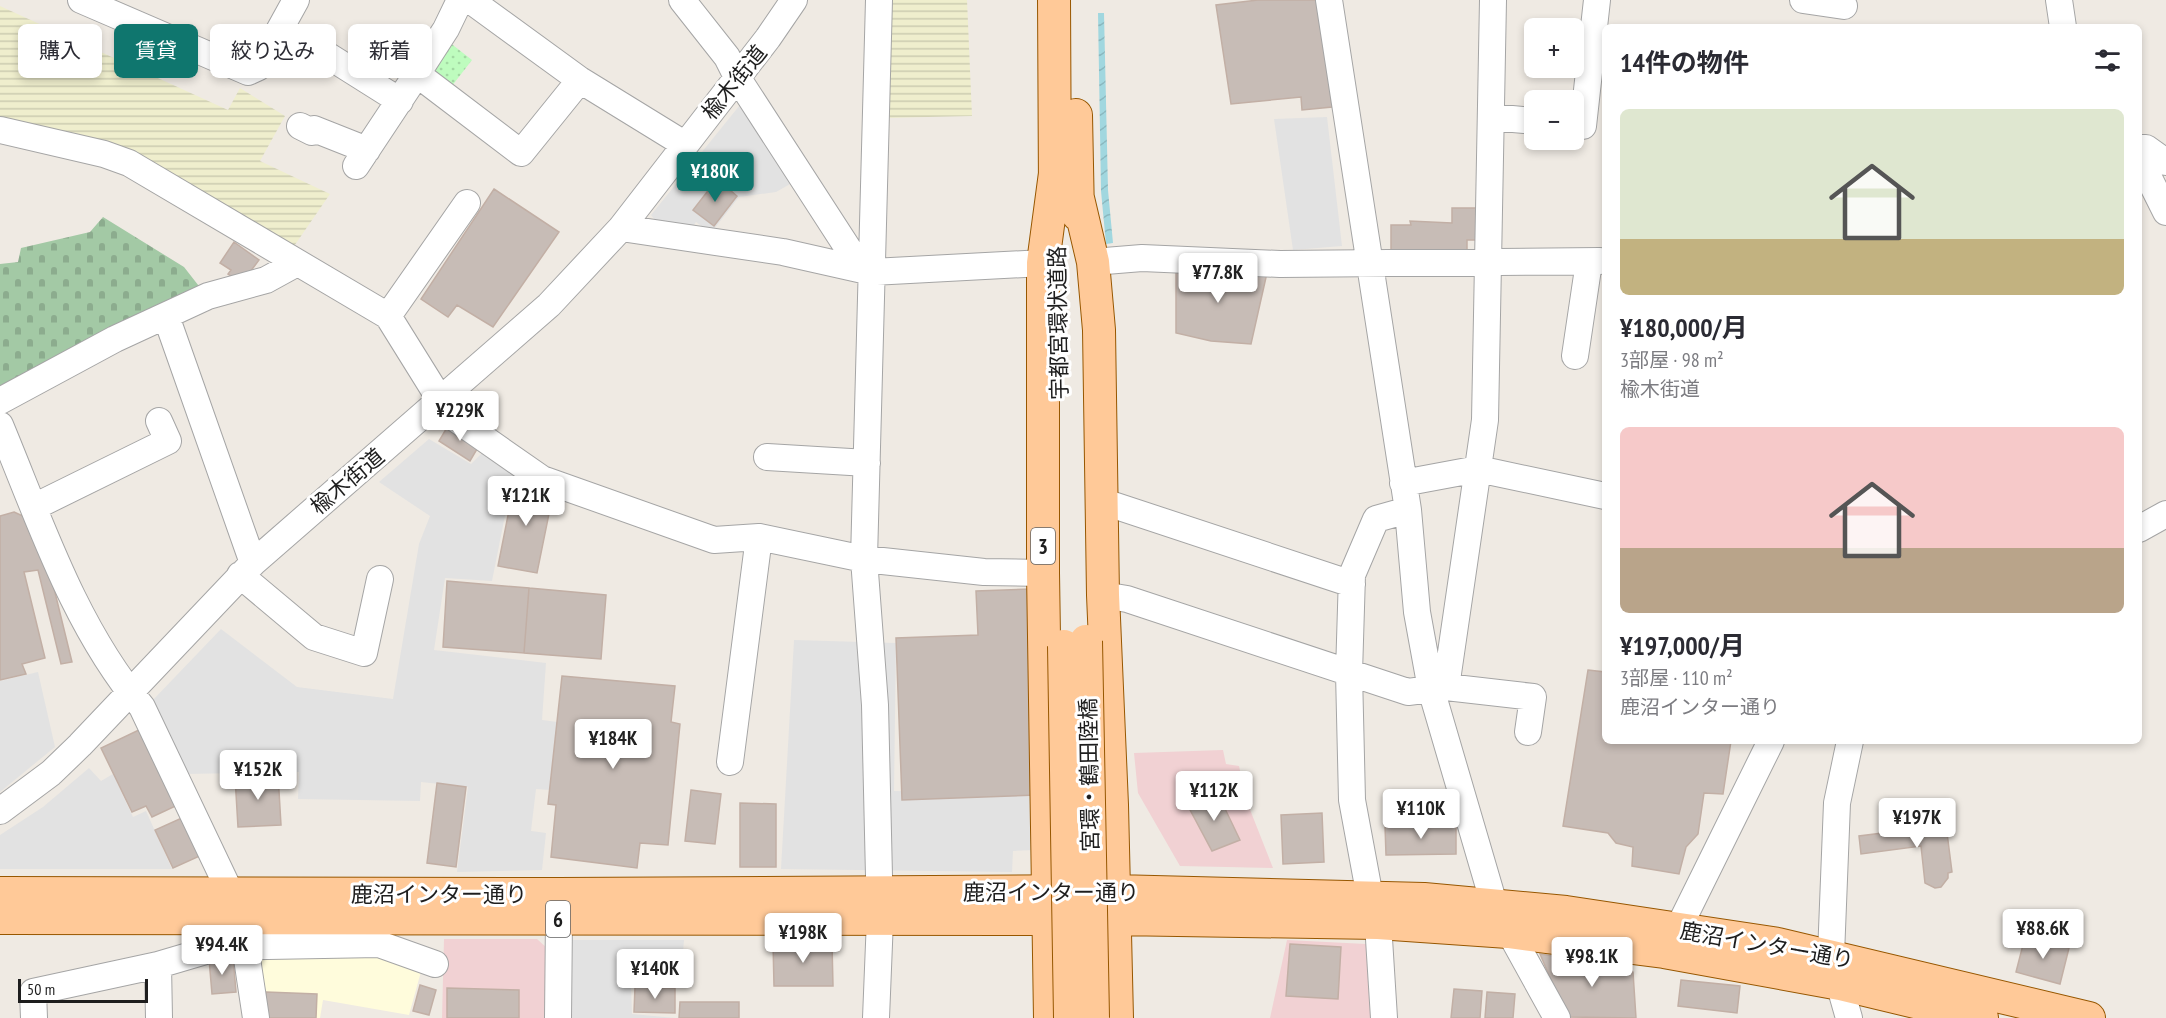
<!DOCTYPE html>
<html lang="ja">
<head>
<meta charset="utf-8">
<style>
	body { margin:0; font-family:"PT Sans Narrow","Noto Sans JP",sans-serif; background:#f2f2f3; color:#2b2b33; height:100vh; display:flex; flex-direction:column; font-size:22px; white-space:nowrap }
	* { box-sizing:border-box; margin:0 }
	p { font-size:20px; color:#7c7c81 }
	.icon { flex:none; width:33px; height:33px; fill:none; stroke:currentColor; stroke-width:2; stroke-linecap:round; stroke-linejoin:round }
	.map { position:relative; flex:1; overflow:hidden }
	.side { position:absolute; left:1602px; top:24px; width:540px; height:720px; display:flex; flex-direction:column; background:#fff; border-radius:9px; box-shadow:0 3px 9px #0003 }
	.side>* { flex:none }
	.top-card { position:absolute; left:18px; top:24px; width:570px; height:54px; display:flex; gap:12px }
	.controls { position:absolute; left:1524px; top:18px; display:grid; gap:12px }
	.controls a { display:grid; place-items:center; width:60px; height:60px; border-radius:9px; background:#fff; box-shadow:0 3px 9px #0003; font-size:30px }
	.scale { position:absolute; left:18px; bottom:15px; width:130px; box-sizing:border-box; padding-left:6px; border:3px solid #1e1e1e; border-top:0; font-size:16px; line-height:21px; white-space:nowrap; color:#1e1e1e; -webkit-text-stroke:4px #fff; paint-order:stroke }
	.price { position:absolute; translate:-50% -51px; padding:0 14px; border-radius:6px; background:#fff; color:#222; font-size:20px; line-height:39px; filter:drop-shadow(0 2px 3px #0008) }
	.price::after { content:''; position:absolute; left:50%; top:36px; width:18px; height:14px; margin-left:-9px; background:inherit; clip-path:polygon(0 0,100% 0,50% 100%) }
	.price.on { background:#0f766e; color:#fff }
	ul { padding:0; list-style:none }
	li { display:grid; align-content:center; gap:12px; height:318px; padding:0 18px }
	li span { display:grid; place-items:center; height:186px; border-radius:9px; color:#555 }
	li>.icon { margin-inline-start:auto }
	span .icon { width:108px; height:108px; fill:#fffc; stroke-width:1 }
	li b { font-size:26px }
	h2 { display:flex; justify-content:space-between; align-items:center; height:72px; padding:0 18px; font-size:26px }
	.tag { padding:0 21px; border-radius:9px; background:#fff; box-shadow:0 3px 9px #0003; font-size:21px; line-height:54px }
	.tag.on { background:#0f766e; color:#fff }
	.map>svg:first-child { display:block }
	.commercial { fill:#f1d1d3 }
	.education { fill:#fffcdc }
	.farmland { fill:url(#farmland-rules) }
	.cemetery { fill:url(#cemetery-stones) }
	.park { fill:url(#park-dots) }
	.parking { fill:#e2e2e2; fill-rule:evenodd }
	.water { fill:url(#water-waves) }
	.building { fill:#c7bcb6; stroke:#c2afa5; stroke-width:1.5 }
	.lines { fill:none; stroke-linecap:round; stroke-linejoin:round }
	.minor-casing { stroke:#a5a5a5; stroke-width:28 }
	.major-casing { stroke:#975700; stroke-width:34 }
	.minor { stroke:#fff; stroke-width:26 }
	.major { stroke:#ffc998; stroke-width:32 }
	.major-bridge-casing { stroke:#975700; stroke-width:34; stroke-linecap:butt }
	.major-bridge { stroke:#ffc998; stroke-width:32 }
	.labels { text-anchor:middle; dominant-baseline:central; stroke-width:6; stroke-linejoin:round; paint-order:stroke }
	.shield { fill:#fff; stroke:#626262; stroke-width:1.5 }
	.shield-label { font-size:21px; font-weight:bold; fill:#1e1e1e }
	.street-label { font-size:22px; fill:#1e1e1e; stroke:#fff }
</style>
</head>
<body>
<div class="map">
<svg width="2166" height="1018" viewBox="0 0 2166 1018">
	<defs>
		<pattern id="farmland-rules" width="6" height="5" patternUnits="userSpaceOnUse" patternTransform="scale(1.5)"><rect width="6" height="5" fill="#efeecd"/><path d="M0 2.5h6" fill="none" stroke="#ccccb0"/></pattern>
		<pattern id="cemetery-stones" width="16" height="16" patternUnits="userSpaceOnUse" patternTransform="scale(1.5)"><rect width="16" height="16" fill="#a3c9a5"/><path d="M2 7V4a2 2 0 0 1 4 0v3zM10 15v-3a2 2 0 0 1 4 0v3z" fill="#8cac8e"/></pattern>
		<pattern id="park-dots" width="8" height="8" patternUnits="userSpaceOnUse" patternTransform="scale(1.5)"><rect width="8" height="8" fill="#befcbe"/><path d="M2 2h.1M6 6h.1" fill="none" stroke="#a3d8a3" stroke-width="1.8" stroke-linecap="round"/></pattern>
		<pattern id="water-waves" width="16" height="10" patternUnits="userSpaceOnUse" patternTransform="scale(1.5)"><rect width="16" height="10" fill="#a1d7df"/><path d="M0 5q4-4 8 0t8 0" fill="none" stroke="#8ab8bf"/></pattern>
	</defs>
	<rect width="100%" height="100%" fill="#efeae3"/>
	<path class="commercial" d="M 1223,750 L 1226,764 L 1239,766 L 1247,802 L 1273,868 L 1180,866 L 1138,793 L 1134,753 Z
		M 444,939 L 537,939 L 548,949 L 548,1018 L 442,1018 Z
		M 1287,940 L 1366,944 L 1371,1018 L 1270,1018 Z"/>
	<path class="education" d="M 380,952 L 422,968 L 409,1015 L 323,1000 L 320,1018 L 259,1018 L 251,955 Z"/>
	<path class="farmland" d="M 885,0 L 967,0 L 972,116 L 884,118 Z
		M 0,6 L 228,110 L 240,88 L 285,116 L 260,161 L 330,194 L 290,252 L 134,157 L 0,124 Z"/>
	<path class="cemetery" d="M 103,217 L 184,267 L 202,290 L 0,393 L 0,264 L 18,262 L 21,248 L 90,232 Z"/>
	<path class="park" d="M 449,42 L 472,60 L 448,91 L 429,70 Z"/>
	<path class="parking" d="M 744,100 L 799,179 L 776,192 L 739,197 L 711,233 L 696,222 L 688,234 L 663,230 L 651,215 ZM 716,179 L 737,196 L 713,226 L 693,210 Z
		M 1327,117 L 1342,246 L 1293,250 L 1274,119 Z
		M 429,439 L 471,464 L 485,450 L 514,470 L 492,581 L 445,578 L 434,650 L 546,663 L 542,720 L 557,722 L 550,790 L 536,789 L 531,831 L 546,833 L 542,870 L 457,872 L 468,787 L 421,782 L 420,801 L 298,799 L 299,772 L 184,774 L 152,701 L 221,629 L 297,687 L 393,699 L 419,544 L 430,516 L 379,482 Z
		M 794,640 L 896,643 L 894,791 L 1037,795 L 1035,850 L 1013,851 L 1012,872 L 781,869 Z
		M 38,672 L 55,747 L 0,792 L 0,681 Z
		M 89,768 L 101,781 L 113,774 L 133,817 L 146,811 L 172,869 L 0,869 L 0,835 L 43,807 Z
		M 572,940 L 684,940 L 680,985 L 631,984 L 632,1014 L 675,1018 L 563,1018 L 564,949 Z"/>
	<path class="water" d="M 1098,13 L 1104,13 L 1108,190 L 1113,243 L 1106,244 L 1101,191 Z"/>
	<path class="building" d="M 1258,0 L 1319,0 L 1332,107 L 1302,110 L 1301,97 L 1231,104 L 1216,5 Z
		M 717,179 L 737,196 L 714,226 L 693,210 Z
		M 494,189 L 559,232 L 493,327 L 457,305 L 448,317 L 421,299 Z
		M 1452,208 L 1482,208 L 1482,240 L 1467,240 L 1467,254 L 1391,253 L 1391,225 L 1411,225 L 1410,221 L 1452,223 Z
		M 234,242 L 259,260 L 247,276 L 242,273 L 237,280 L 228,274 L 231,270 L 220,263 Z
		M 1176,266 L 1267,273 L 1251,344 L 1211,341 L 1176,333 Z
		M 449,424 L 480,444 L 470,461 L 439,441 Z
		M 515,480 L 554,489 L 537,573 L 498,566 Z
		M 14,512 L 25,517 L 49,568 L 72,662 L 61,664 L 38,570 L 24,572 L 45,658 L 22,664 L 26,674 L 0,680 L 0,516 Z
		M 447,581 L 529,588 L 524,653 L 443,647 Z
		M 529,588 L 606,595 L 601,659 L 524,653 Z
		M 1030,589 L 1037,795 L 902,800 L 896,638 L 978,635 L 976,591 Z
		M 1588,670 L 1605,672 L 1605,741 L 1731,741 L 1723,794 L 1704,793 L 1698,834 L 1686,847 L 1679,874 L 1632,866 L 1633,847 L 1616,843 L 1608,833 L 1563,826 Z
		M 562,676 L 675,686 L 671,722 L 680,724 L 668,845 L 640,843 L 637,868 L 551,857 L 556,805 L 548,804 Z
		M 143,728 L 180,804 L 152,817 L 146,806 L 132,812 L 101,748 Z
		M 278,774 L 281,825 L 238,827 L 235,777 Z
		M 437,783 L 466,787 L 456,867 L 427,863 Z
		M 691,790 L 721,794 L 715,844 L 685,841 Z
		M 1217,792 L 1240,840 L 1212,851 L 1188,806 Z
		M 740,803 L 776,804 L 776,867 L 740,867 Z
		M 1322,813 L 1324,862 L 1283,864 L 1281,815 Z
		M 184,817 L 202,855 L 173,868 L 155,830 Z
		M 1456,825 L 1456,854 L 1386,855 L 1385,826 Z
		M 1946,825 L 1952,872 L 1948,873 L 1948,878 L 1941,887 L 1935,888 L 1925,883 L 1921,846 L 1861,854 L 1859,836 Z
		M 2025,937 L 2069,948 L 2060,984 L 2016,972 Z
		M 773,943 L 832,943 L 833,986 L 774,986 Z
		M 1290,944 L 1341,947 L 1338,999 L 1286,996 Z
		M 1540,954 L 1627,967 L 1633,972 L 1636,1018 L 1567,1017 Z
		M 233,957 L 236,992 L 212,994 L 209,959 Z
		M 1681,980 L 1740,986 L 1737,1013 L 1678,1006 Z
		M 420,985 L 436,990 L 429,1015 L 413,1011 Z
		M 635,987 L 675,988 L 675,1013 L 634,1012 Z
		M 447,988 L 519,990 L 519,1018 L 447,1018 Z
		M 1454,989 L 1482,991 L 1480,1018 L 1451,1018 Z
		M 266,992 L 317,994 L 316,1018 L 265,1018 Z
		M 1487,992 L 1515,994 L 1513,1018 L 1485,1018 Z
		M 680,1002 L 739,1002 L 739,1018 L 679,1018 Z"/>
	<g class="lines">
		<g class="minor-casing">
			<path id="minor" d="M 81,0 L 248,72 L 259,67 L 296,0
				M 460,0 L 446,29 L 417,74 L 521,153 L 580,80
				M 470,0 L 580,80 L 684,144
				M 682,0 L 727,57 L 737,77 L 862,270
				M 1329,0 L 1408,510 L 1417,612 L 1431,689 L 1494,904 L 1557,1018
				M 1803,0 L 1844,6
				M 2059,0 L 2063,27
				M 327,55 L 400,101
				M 1491,117 L 1534,121
				M 1574,125 L 1583,126 L 1597,0
				M 300,126 L 312,132 L 314,129 L 367,150
				M 0,130 L 104,154 L 129,163 L 388,316 L 449,414 L 542,479 L 714,540 L 759,537 L 864,559 L 984,572 L 1043,573
				M 2139,148 L 2146,148 L 2166,162
				M 2139,158 L 2166,212
				M 356,166 L 417,74
				M 621,228 L 783,252 L 872,272 L 1043,263
				M 1093,262 L 1142,258 L 1280,264 L 1600,261
				M 166,316 L 253,563
				M 388,316 L 467,203
				M 1575,356 L 1589,262
				M 0,401 L 115,339 L 208,296 L 266,280 L 297,263
				M 0,425 C 40,521 74,626 142,707 L 231,894
				M 767,457 L 867,463
				M 1403,483 L 1478,469 L 1605,496
				M 1101,501 L 1352,584
				M 34,507 L 168,441 L 159,421
				M 2139,529 L 2166,514
				M 240,575 L 314,637 L 364,653 L 380,579
				M 1103,595 L 1127,599 L 1408,692 L 1446,687 L 1533,697 L 1528,732
				M 1446,687 L 1485,420 L 1493,0
				M 730,762 L 759,537
				M 0,811 L 51,773 L 80,745 L 253,563 L 549,305 L 621,228 L 768,38 L 794,0
				M 1370,897 L 1352,800 L 1349,673 L 1352,575 L 1376,519 L 1408,510
				M 1378,923 L 1384,1018
				M 1678,929 L 1771,741
				M 243,932 L 256,1018
				M 158,965 L 159,1018
				M 34,1018 L 33,992 L 158,965 L 219,947 L 379,944 L 435,964
				M 558,1018 L 559,919
				M 876,1018 L 880,919 L 875,705 L 864,559 L 879,0
				M 1849,1018 L 1831,955 L 1837,803 L 1850,741"/>
		</g>
		<g class="major-casing">
			<path id="major" d="M 1054,0 L 1055,193
				M 1076,115 L 1078,215
				M 1077,194 L 1093,262 L 1099,330 L 1103,595 L 1112,805 L 1117,1018
				M 0,893 L 558,894 L 1115,891 L 1424,899 L 1566,912 L 1778,944 L 2089,1018
				M 0,918 L 1115,919 L 1378,923 L 1508,932 L 1664,952 L 1840,984 L 1982,1018
				M 1050,1018 L 1043,573 L 1043,263 L 1055,173"/>
		</g>
		<use href="#minor" class="minor"/>
		<use href="#major" class="major"/>
		<g class="major-bridge-casing">
			<path id="major-bridge" d="M 1086,641 L 1093,1018
				M 1064,646 L 1070,1018"/>
		</g>
		<use href="#major-bridge" class="major-bridge"/>
	</g>
	<g class="labels">
		<g class="shield">
			<rect x="1031" y="528" width="24" height="36" rx="4.5"/>
			<rect x="546" y="901" width="24" height="36" rx="4.5"/>
		</g>
		<g class="shield-label">
			<text x="1043" y="546">3</text>
			<text x="558" y="919">6</text>
		</g>
		<g class="street-label">
			<text transform="translate(734 82) rotate(-51)">楡木街道</text>
			<text transform="translate(1058 323) rotate(-91)">宇都宮環状道路</text>
			<text transform="translate(347 481) rotate(-40)">楡木街道</text>
			<text transform="translate(1089 775) rotate(-91)">宮環・鶴田陸橋</text>
			<text x="1051" y="892">鹿沼インター通り</text>
			<text x="439" y="894">鹿沼インター通り</text>
			<text transform="translate(1767 945) rotate(10)">鹿沼インター通り</text>
		</g>
	</g>
</svg>
<div class="controls">
<a>+</a>
<a>−</a>
</div>
<div class="scale">50 m</div>
<b class="price on" style="left:715px;top:203px">¥180K</b>
<b class="price" style="left:1218px;top:304px">¥77.8K</b>
<b class="price" style="left:460px;top:442px">¥229K</b>
<b class="price" style="left:526px;top:527px">¥121K</b>
<b class="price" style="left:613px;top:770px">¥184K</b>
<b class="price" style="left:258px;top:801px">¥152K</b>
<b class="price" style="left:1214px;top:822px">¥112K</b>
<b class="price" style="left:1421px;top:840px">¥110K</b>
<b class="price" style="left:1917px;top:849px">¥197K</b>
<b class="price" style="left:2043px;top:960px">¥88.6K</b>
<b class="price" style="left:803px;top:964px">¥198K</b>
<b class="price" style="left:222px;top:976px">¥94.4K</b>
<b class="price" style="left:1592px;top:988px">¥98.1K</b>
<b class="price" style="left:655px;top:1000px">¥140K</b>
<div class="top-card">
<a class="tag">購入</a>
<a class="tag on">賃貸</a>
<a class="tag">絞り込み</a>
<a class="tag">新着</a>
</div>
<section class="side">
<h2>14件の物件<svg class="icon" aria-label="filters" viewBox="0 0 24 24"><path d="M4 7h16M4 17h16"/><circle cx="9" cy="7" r="2"/><circle cx="15" cy="17" r="2"/></svg></h2>
<ul>
<li><span style="background:linear-gradient(#dfe7d0 70%,#c2b280 0)"><svg class="icon" aria-label="home" viewBox="0 0 24 24"><path d="M3 11l9-7 9 7M6 9v11h12V9"/></svg></span><div><b>¥180,000/月</b><p>3部屋 · 98 m²</p><p>楡木街道</p></div></li>
<li><span style="background:linear-gradient(#f6c9c9 65%,#b9a48a 0)"><svg class="icon" aria-label="home" viewBox="0 0 24 24"><path d="M3 11l9-7 9 7M6 9v11h12V9"/></svg></span><div><b>¥197,000/月</b><p>3部屋 · 110 m²</p><p>鹿沼インター通り</p></div></li>
</ul>
</section>
</div>
</body>
</html>
